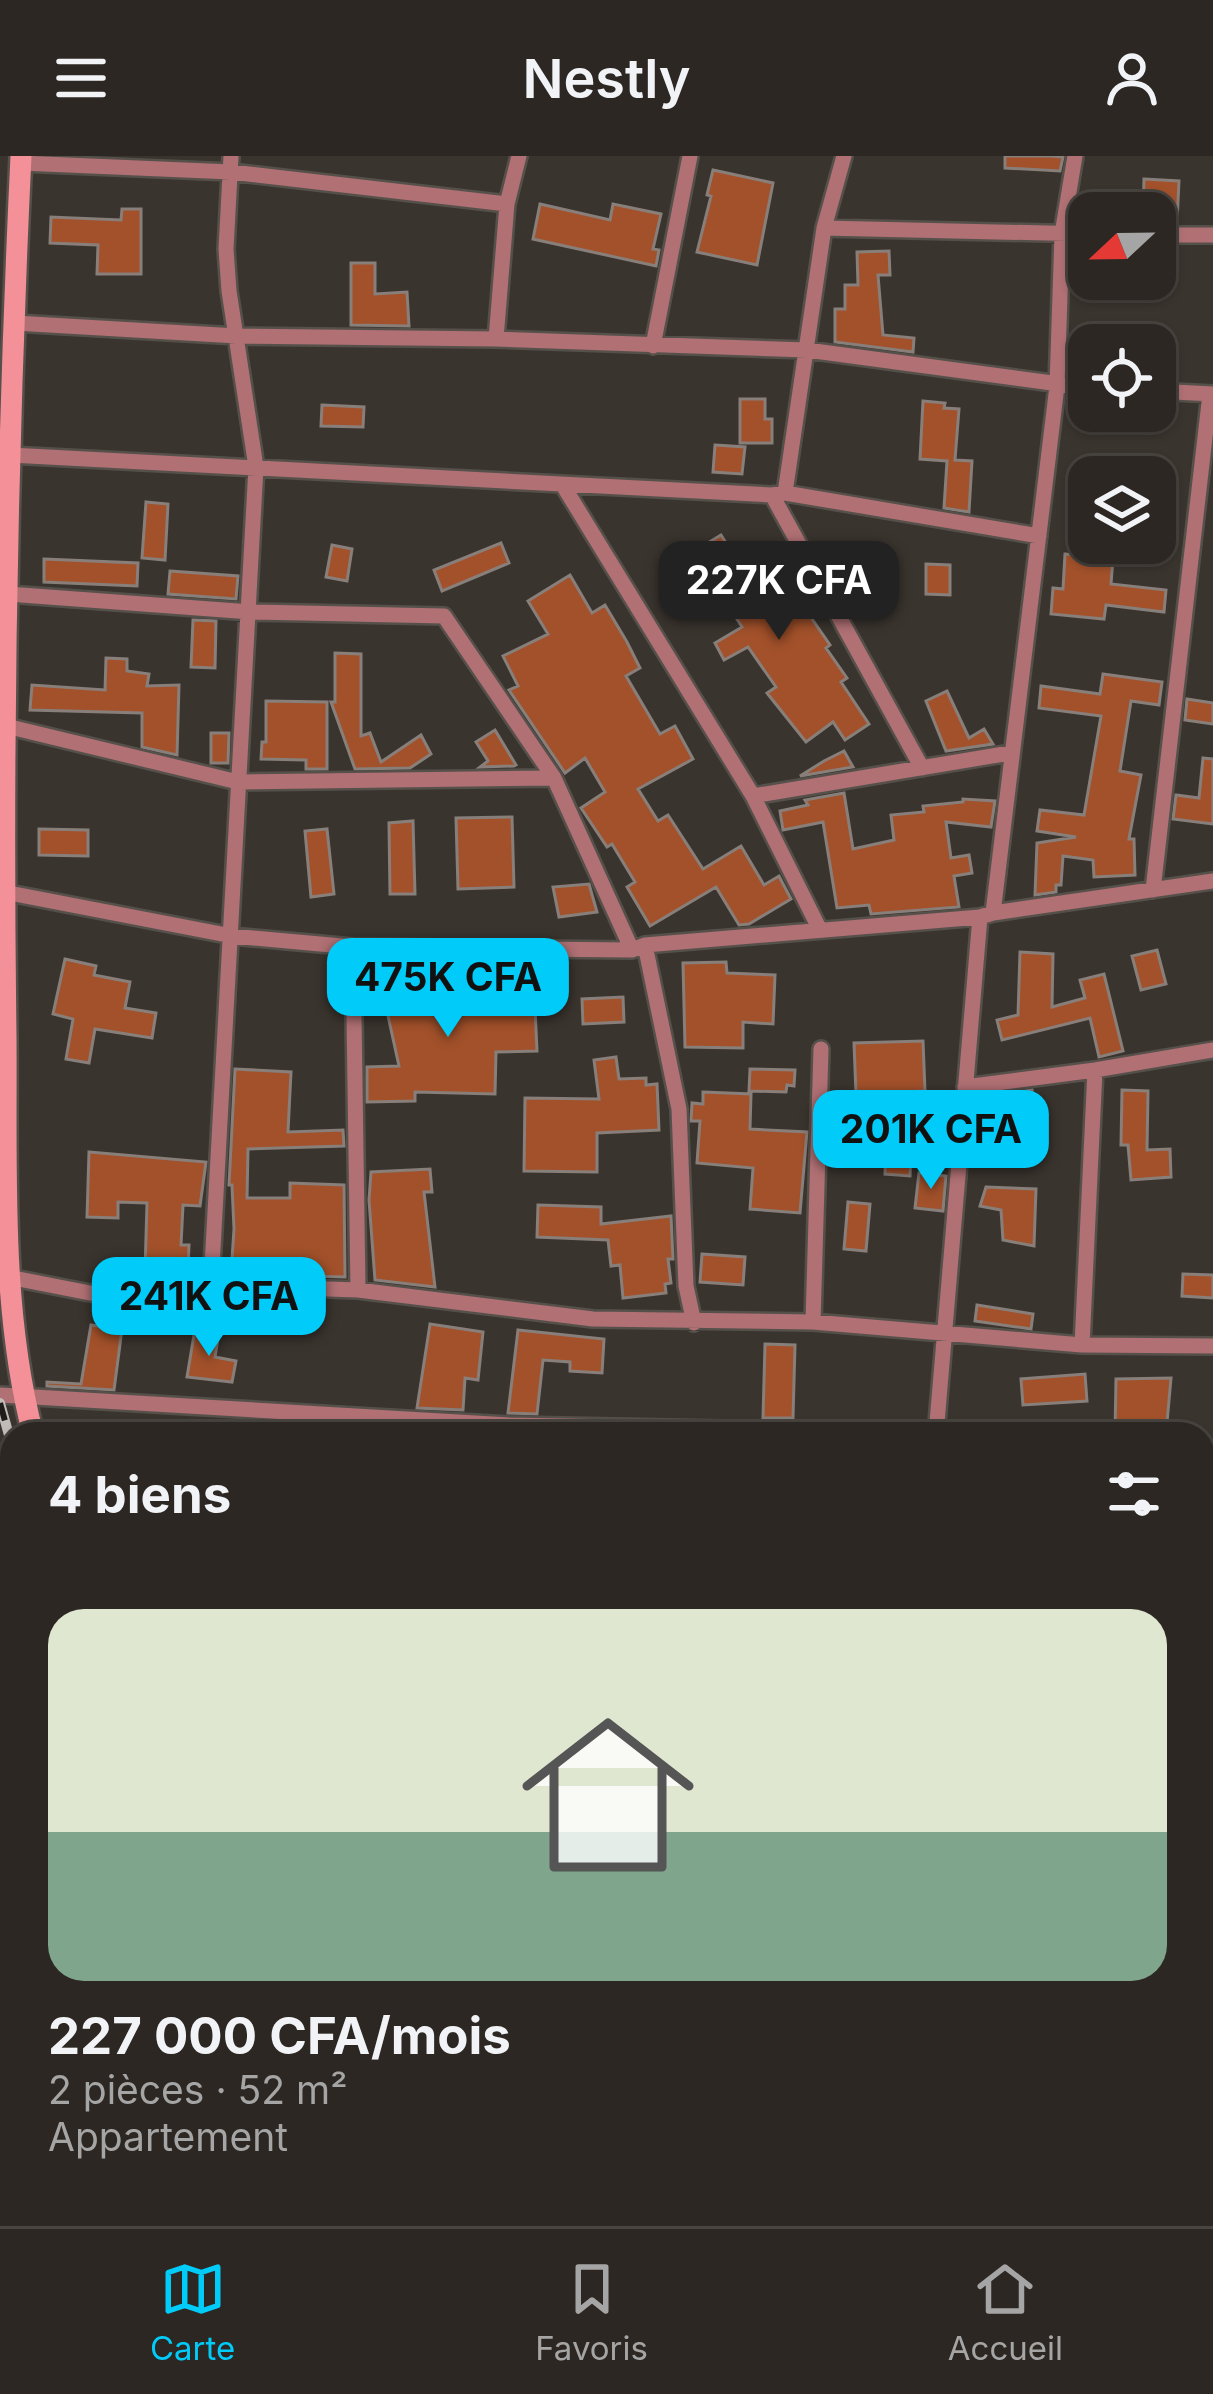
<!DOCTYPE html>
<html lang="fr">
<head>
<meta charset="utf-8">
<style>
	body { margin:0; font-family:Inter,sans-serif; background:#38332f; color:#f1f3f6; height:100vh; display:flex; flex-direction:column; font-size:45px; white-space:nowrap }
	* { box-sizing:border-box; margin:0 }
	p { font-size:39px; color:#a6a5a5 }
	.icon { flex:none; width:66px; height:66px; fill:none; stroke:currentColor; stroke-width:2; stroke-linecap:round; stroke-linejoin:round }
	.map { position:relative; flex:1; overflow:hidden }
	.panel { position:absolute; left:0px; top:1266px; width:1215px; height:804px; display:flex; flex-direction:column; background:#2c2722; border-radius:36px 36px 0 0; box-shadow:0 3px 9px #0004,0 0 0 3px #484440 }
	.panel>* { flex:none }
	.needle { width:78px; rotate:248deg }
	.fabs { position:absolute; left:1068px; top:36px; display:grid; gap:24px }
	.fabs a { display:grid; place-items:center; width:108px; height:108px; border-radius:24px; background:#2c2722; box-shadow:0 3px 9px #0004,0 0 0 3px #484440; font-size:60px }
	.price { position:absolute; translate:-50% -102px; padding:0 27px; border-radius:24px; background:#01cbf9; color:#111; font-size:39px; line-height:78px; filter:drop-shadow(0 3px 6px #0008) }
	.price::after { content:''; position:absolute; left:50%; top:72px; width:36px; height:27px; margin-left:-18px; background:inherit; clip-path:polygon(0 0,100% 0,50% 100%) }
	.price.current { background:#222; color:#fff }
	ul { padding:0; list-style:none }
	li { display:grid; align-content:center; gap:24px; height:636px; padding:0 48px }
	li+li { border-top:3px solid #484440 }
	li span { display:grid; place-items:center; height:372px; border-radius:36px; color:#555 }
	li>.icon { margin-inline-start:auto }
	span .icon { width:216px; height:216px; fill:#fffc; stroke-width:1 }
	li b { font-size:51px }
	h2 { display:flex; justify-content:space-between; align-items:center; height:144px; padding:0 48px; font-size:51px }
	header { display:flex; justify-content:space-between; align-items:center; height:156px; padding:0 48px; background:#2c2722; font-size:54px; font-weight:600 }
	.tab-bar { display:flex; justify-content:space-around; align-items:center; height:168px; border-top:3px solid #484440; background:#2c2722; font-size:33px; color:#a6a5a5 }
	.tab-bar a { display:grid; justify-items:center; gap:6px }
	.tab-bar .current { color:#01cbf9 }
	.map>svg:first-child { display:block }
	.building { fill:#a2512a; stroke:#887e7a; stroke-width:3 }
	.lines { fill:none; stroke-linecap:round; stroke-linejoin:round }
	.street-casing { stroke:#56504b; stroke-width:20 }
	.secondary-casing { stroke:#56504b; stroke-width:26 }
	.street { stroke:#b07074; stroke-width:15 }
	.secondary { stroke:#f49098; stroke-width:21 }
	.rail-casing { stroke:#c0bcb8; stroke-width:10 }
	.rail { stroke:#1f1c1a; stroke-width:6; stroke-dasharray:18; stroke-linecap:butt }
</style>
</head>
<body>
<header><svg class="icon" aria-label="menu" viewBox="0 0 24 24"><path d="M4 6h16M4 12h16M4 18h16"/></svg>Nestly<svg class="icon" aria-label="person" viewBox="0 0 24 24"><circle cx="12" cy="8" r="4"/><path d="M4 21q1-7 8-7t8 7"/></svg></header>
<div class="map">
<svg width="1213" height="2070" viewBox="0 0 1213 2070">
	<rect width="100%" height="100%" fill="#3a342e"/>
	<path class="building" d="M 1005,0 L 1051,0 L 1063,1 L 1060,15 L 1005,12 Z
		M 713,14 L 773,27 L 757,109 L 697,96 L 711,40 L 707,39 Z
		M 1144,23 L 1179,25 L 1177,67 L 1155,67 L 1155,57 L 1143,57 Z
		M 540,48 L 610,64 L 613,48 L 661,58 L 653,93 L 659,94 L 656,110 L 533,83 Z
		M 122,53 L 141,53 L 141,118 L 97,118 L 98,89 L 50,87 L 51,61 L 121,64 Z
		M 889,95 L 890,119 L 878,119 L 883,179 L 914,182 L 913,196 L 835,186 L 835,153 L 845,153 L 845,129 L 858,129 L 857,96 Z
		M 351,107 L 375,107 L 375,138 L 407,136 L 409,170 L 351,169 Z
		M 740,243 L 765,243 L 765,263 L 772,263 L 772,287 L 740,287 Z
		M 923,245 L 945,247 L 944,252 L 959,253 L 955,304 L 972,305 L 969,356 L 944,352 L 947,305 L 920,303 Z
		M 322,249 L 364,251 L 363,271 L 321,270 Z
		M 715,289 L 745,291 L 742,318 L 713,316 Z
		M 146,346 L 168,348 L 165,404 L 142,402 Z
		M 721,379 L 745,416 L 752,412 L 760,425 L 781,412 L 796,435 L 798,433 L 810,460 L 830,489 L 826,492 L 847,522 L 841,526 L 869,568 L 845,584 L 833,566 L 806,586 L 767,537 L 776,531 L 748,491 L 724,504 L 715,487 L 742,471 L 722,440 L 697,456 L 684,434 L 711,418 L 696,394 Z
		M 501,387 L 509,407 L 442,435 L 434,414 Z
		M 332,389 L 352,393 L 347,425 L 326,421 Z
		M 1065,398 L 1113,402 L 1111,428 L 1166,434 L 1164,456 L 1106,449 L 1104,463 L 1051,458 L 1053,432 L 1063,433 Z
		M 44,403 L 138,407 L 137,430 L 44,426 Z
		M 926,408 L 950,409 L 950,439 L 926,438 Z
		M 170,415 L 238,420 L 236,443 L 168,438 Z
		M 570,419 L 592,457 L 605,449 L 627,486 L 640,512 L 626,520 L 660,578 L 675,570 L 693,603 L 638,633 L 658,665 L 668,659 L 703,713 L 741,690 L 764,729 L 779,720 L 782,726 L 791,743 L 749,768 L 739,769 L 716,731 L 650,770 L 627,731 L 635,726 L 612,688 L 607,691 L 581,652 L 605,636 L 585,602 L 565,617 L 509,534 L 518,530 L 503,500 L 548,478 L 528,445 Z
		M 193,464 L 216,465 L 215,512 L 191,511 Z
		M 335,497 L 361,498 L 361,580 L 370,577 L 381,606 L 421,579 L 431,598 L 410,612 L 355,613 L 331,546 L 335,546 Z
		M 106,502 L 127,503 L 127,515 L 149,518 L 147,530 L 179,529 L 177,599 L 142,591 L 142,557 L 30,554 L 32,529 L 105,534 Z
		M 1103,518 L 1162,526 L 1159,549 L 1131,545 L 1120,615 L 1141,619 L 1129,683 L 1134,683 L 1135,719 L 1094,721 L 1093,704 L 1063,700 L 1061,729 L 1056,729 L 1056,736 L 1035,739 L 1037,687 L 1076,681 L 1037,675 L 1040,654 L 1084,659 L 1101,560 L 1039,552 L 1041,530 L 1100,538 Z
		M 947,535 L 969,582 L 984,573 L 993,588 L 946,595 L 926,545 Z
		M 1187,543 L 1213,547 L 1213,568 L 1185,564 Z
		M 266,545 L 327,546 L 327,613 L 306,613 L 306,604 L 261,603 L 262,586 L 266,586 Z
		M 495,574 L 516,609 L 514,610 L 480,611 L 488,605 L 476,586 Z
		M 211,577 L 229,577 L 228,607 L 211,607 Z
		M 844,595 L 853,611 L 800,620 L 824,605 Z
		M 1203,602 L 1213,603 L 1213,668 L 1173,663 L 1176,639 L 1199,642 Z
		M 844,637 L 853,693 L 894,684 L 891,659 L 924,656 L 923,650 L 963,646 L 963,643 L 995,645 L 991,671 L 946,666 L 951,702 L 969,699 L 972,717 L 954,720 L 959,751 L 871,758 L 869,749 L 837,752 L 823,666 L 783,674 L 780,655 L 808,649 L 805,644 Z
		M 512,661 L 514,731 L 458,733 L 456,662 Z
		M 413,665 L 415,738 L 390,738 L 389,667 Z
		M 39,673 L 88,674 L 88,700 L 39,699 Z
		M 327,673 L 334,738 L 311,741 L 305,675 Z
		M 589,728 L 597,756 L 559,761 L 553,731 Z
		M 1157,794 L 1166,828 L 1141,834 L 1132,800 Z
		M 1020,796 L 1053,798 L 1052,851 L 1085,842 L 1080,824 L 1104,818 L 1123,895 L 1099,901 L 1090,862 L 1002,884 L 997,864 L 1018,859 Z
		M 65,803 L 96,810 L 94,819 L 130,826 L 125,852 L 156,857 L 152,882 L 95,873 L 89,907 L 66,903 L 73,863 L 53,858 Z
		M 726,806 L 727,817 L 775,819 L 773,868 L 743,866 L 743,892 L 685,891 L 683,807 Z
		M 412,825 L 492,825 L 492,854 L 535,852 L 537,895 L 496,896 L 495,938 L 415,936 L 415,945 L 367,946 L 367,911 L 399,910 L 383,837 L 412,831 Z
		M 623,841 L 624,866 L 583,868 L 582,843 Z
		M 923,885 L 925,935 L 901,936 L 901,997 L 911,998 L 910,1020 L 885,1018 L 886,990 L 849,984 L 856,938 L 854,887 Z
		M 616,901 L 619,923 L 646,922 L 646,929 L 657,928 L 659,974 L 597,977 L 597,1016 L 524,1015 L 525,942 L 599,943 L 594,904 Z
		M 235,913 L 291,916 L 288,976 L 343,974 L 344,990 L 248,993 L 247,1042 L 290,1042 L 290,1027 L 344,1029 L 345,1121 L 231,1118 L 234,1073 L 232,1029 L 229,1029 Z
		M 750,913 L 795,914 L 794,930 L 787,929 L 786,936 L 749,935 Z
		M 1032,934 L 1033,970 L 1007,971 L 1006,938 Z
		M 1122,934 L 1148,935 L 1147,994 L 1170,993 L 1171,1021 L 1131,1024 L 1128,989 L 1121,989 Z
		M 703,936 L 751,938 L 750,973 L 807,976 L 800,1057 L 750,1053 L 753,1012 L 697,1007 L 700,965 L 691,965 L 692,947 L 703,948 Z
		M 89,996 L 206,1006 L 200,1050 L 183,1049 L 181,1089 L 189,1089 L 188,1115 L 145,1115 L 147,1047 L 118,1046 L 118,1062 L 87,1061 Z
		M 430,1013 L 432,1036 L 424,1036 L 435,1131 L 375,1124 L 369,1044 L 371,1016 Z
		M 919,1017 L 946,1020 L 943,1055 L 915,1052 Z
		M 986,1031 L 1036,1033 L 1034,1090 L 1003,1084 L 1001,1054 L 980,1050 Z
		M 848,1046 L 870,1048 L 866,1095 L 844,1093 Z
		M 538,1049 L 601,1051 L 601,1068 L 671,1060 L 673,1103 L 668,1103 L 671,1127 L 665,1128 L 666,1137 L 623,1142 L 620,1109 L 611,1110 L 608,1084 L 537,1081 Z
		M 702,1098 L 745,1101 L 743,1129 L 700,1126 Z
		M 1183,1118 L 1213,1119 L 1213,1142 L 1182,1140 Z
		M 977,1149 L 1033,1158 L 1031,1173 L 975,1165 Z
		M 430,1168 L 483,1176 L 478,1224 L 465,1222 L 463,1254 L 417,1252 Z
		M 91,1169 L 122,1173 L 114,1234 L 47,1230 L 47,1226 L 81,1228 Z
		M 195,1173 L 219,1177 L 215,1201 L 236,1205 L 232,1226 L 187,1221 Z
		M 518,1174 L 604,1183 L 602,1217 L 570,1215 L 570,1206 L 543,1204 L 537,1258 L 508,1257 Z
		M 765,1188 L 795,1189 L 793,1262 L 763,1262 Z
		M 1085,1218 L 1087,1245 L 1023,1249 L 1021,1223 Z
		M 1171,1222 L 1166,1278 L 1115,1278 L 1116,1223 Z"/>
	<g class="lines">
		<g class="street-casing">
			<path id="street" d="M 21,7 L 231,16 L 507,48
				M 824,72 L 1089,78
				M 1155,79 L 1213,79
				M 15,167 L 237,180 L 496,183 L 807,194 L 1089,232
				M 496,183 L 507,48 L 519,0
				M 653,190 L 690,0
				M 1155,235 L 1213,238
				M 10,299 L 772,339 L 785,337 L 1039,380
				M 564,331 L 753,640 L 820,774
				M 785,337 L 824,72 L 844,0
				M 772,339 L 922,612
				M 8,438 L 251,456 L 444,460 L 554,622 L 632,794
				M 6,570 L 238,626 L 554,622
				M 753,640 L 1010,597
				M 1153,734 L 1210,238
				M 4,736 L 232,780 L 353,791 L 632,794 L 645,789 L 980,761
				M 993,757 L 1213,725
				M 645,789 L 679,953 L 686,1130 L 694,1167
				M 353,791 L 358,1134
				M 965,931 L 1095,914 L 1213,894
				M 3,1120 L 146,1148 L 211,1129 L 358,1134 L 593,1163 L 813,1166 L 1082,1189 L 1213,1190
				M 211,1129 L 256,311 L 229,135 L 226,93 L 231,0
				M 813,1166 L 821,893
				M 1082,1189 L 1095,914
				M 0,1239 L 509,1269 L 935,1277
				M 936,1278 L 980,761 L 993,757 L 1057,230 L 1062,78 L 1075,0
				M 0,1416 L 12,1416
				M 0,1586 L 12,1587
				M 1203,1620 L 1213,1619
				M 0,1762 L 12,1762
				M 1203,1924 L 1213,1923
				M 0,1935 L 12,1936
				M 1162,2058 L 1164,2070
				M 308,2070 L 372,2058
				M 697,2070 L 697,2058"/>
		</g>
		<g class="secondary-casing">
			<path id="secondary" d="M 21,0 C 7,293 2,587 6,881 C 7,1011 0,1152 33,1278
				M 0,1328 L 12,1372
				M 246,2058 L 250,2070
				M 297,2058 L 301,2070"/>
		</g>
		<use href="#street" class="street"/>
		<use href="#secondary" class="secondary"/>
		<g class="rail-casing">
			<path id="rail" d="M 0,1247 L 12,1290
				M 271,2058 L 276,2070"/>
		</g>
		<use href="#rail" class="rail"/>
	</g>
</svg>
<div class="fabs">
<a><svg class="needle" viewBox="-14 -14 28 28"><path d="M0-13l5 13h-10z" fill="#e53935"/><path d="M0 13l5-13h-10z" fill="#a6a5a5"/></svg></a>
<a><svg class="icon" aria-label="locate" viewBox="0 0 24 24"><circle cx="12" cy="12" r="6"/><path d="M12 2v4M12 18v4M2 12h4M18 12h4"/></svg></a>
<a><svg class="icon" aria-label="layers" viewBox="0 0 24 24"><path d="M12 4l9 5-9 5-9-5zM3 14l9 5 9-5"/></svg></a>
</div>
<b class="price current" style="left:779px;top:487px">227K CFA</b>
<b class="price" style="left:448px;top:884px">475K CFA</b>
<b class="price" style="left:931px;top:1036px">201K CFA</b>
<b class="price" style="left:209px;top:1203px">241K CFA</b>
<section class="panel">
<h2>4 biens<svg class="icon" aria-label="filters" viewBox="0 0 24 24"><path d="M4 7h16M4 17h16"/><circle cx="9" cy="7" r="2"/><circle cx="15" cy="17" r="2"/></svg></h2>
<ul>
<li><span style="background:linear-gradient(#dfe7d0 60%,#7fa58c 0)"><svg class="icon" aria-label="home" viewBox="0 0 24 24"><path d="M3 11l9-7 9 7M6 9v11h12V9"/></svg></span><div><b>227 000 CFA/mois</b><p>2 pièces · 52 m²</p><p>Appartement</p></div></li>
</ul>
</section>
</div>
<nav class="tab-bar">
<a class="current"><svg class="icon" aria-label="map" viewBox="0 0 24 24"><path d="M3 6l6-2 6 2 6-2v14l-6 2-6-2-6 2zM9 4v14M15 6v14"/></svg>Carte</a>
<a><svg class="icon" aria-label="saved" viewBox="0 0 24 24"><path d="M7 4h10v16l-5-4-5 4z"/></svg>Favoris</a>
<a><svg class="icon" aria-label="home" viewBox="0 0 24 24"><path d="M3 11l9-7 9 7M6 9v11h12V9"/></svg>Accueil</a>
</nav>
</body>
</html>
